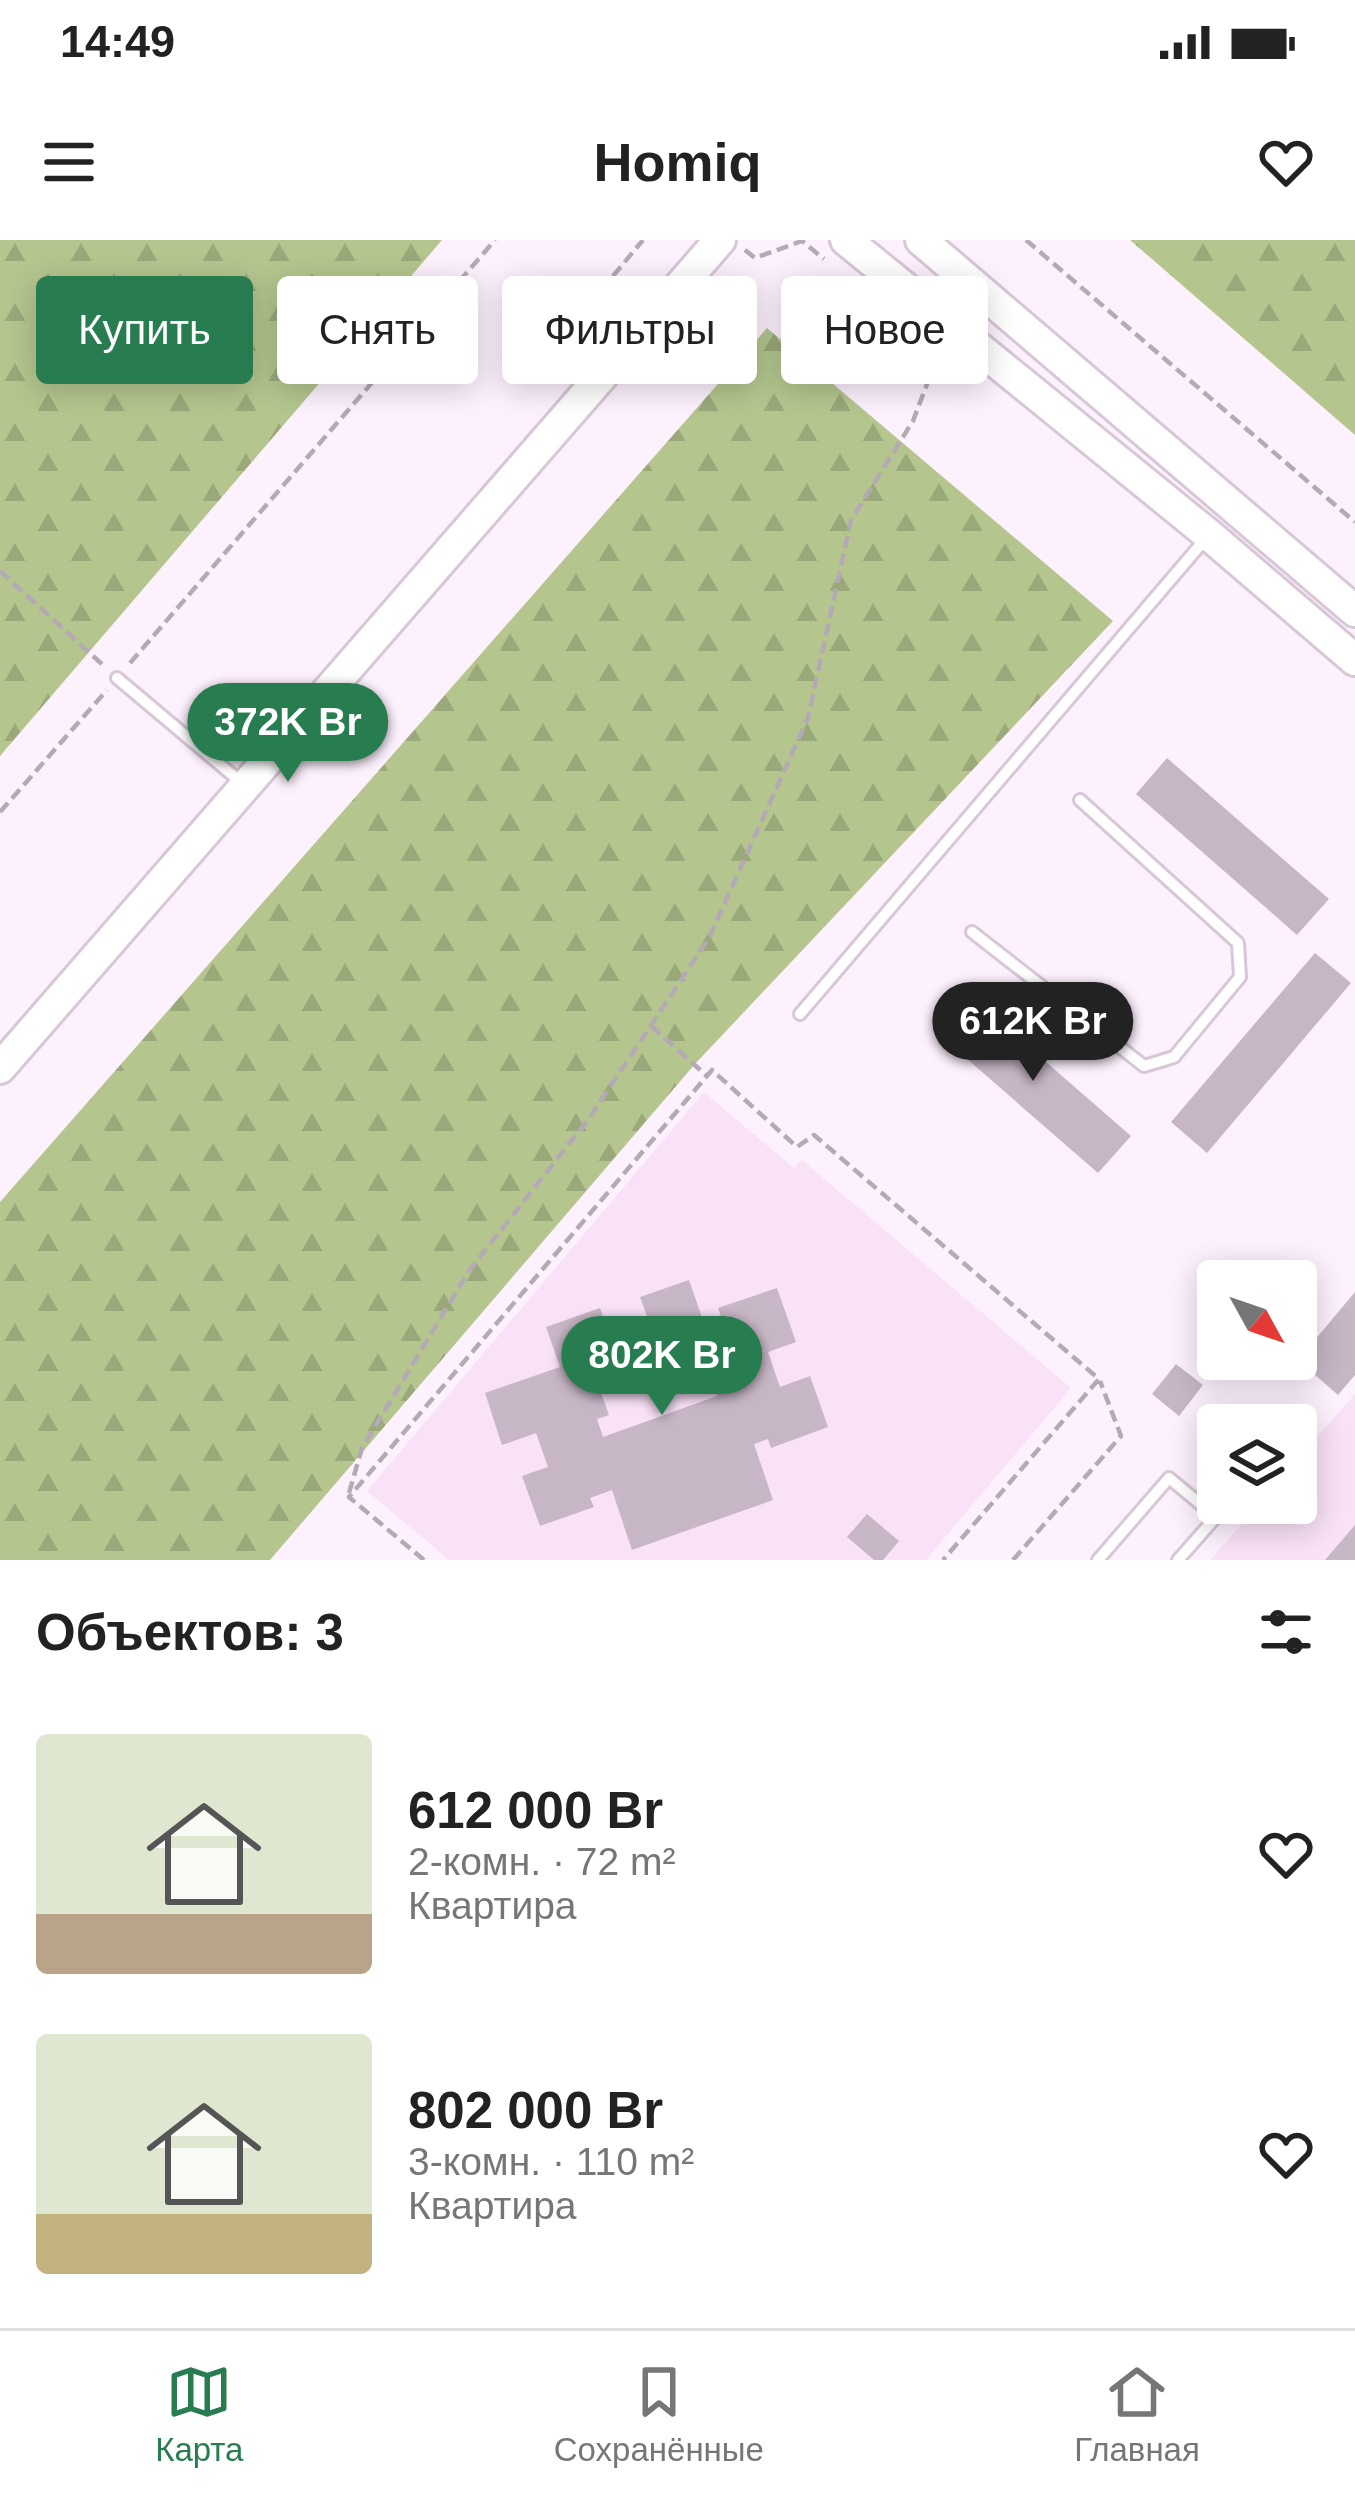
<!DOCTYPE html>
<html lang="ru">
<head>
<meta charset="utf-8">
<style>
	body { margin:0; font-family:Helvetica,sans-serif; background:#f2f2f2; color:#222; height:100vh; display:flex; flex-direction:column; font-size:45px; white-space:nowrap }
	* { box-sizing:border-box; margin:0 }
	p { font-size:39px; color:#767676 }
	.icon { flex:none; width:66px; height:66px; fill:none; stroke:currentColor; stroke-width:2; stroke-linecap:round; stroke-linejoin:round }
	.map { position:relative; height:1320px; overflow:hidden }
	.panel { display:flex; flex-direction:column; background:#fff; flex:1 }
	.panel>* { flex:none }
	.hud { position:absolute; left:36px; top:36px; width:1284px; height:108px; display:flex; gap:24px }
	.needle { width:78px; rotate:130deg }
	.fabs { position:absolute; left:1197px; top:1020px; display:grid; gap:24px }
	.fabs a { display:grid; place-items:center; width:120px; height:120px; border-radius:12px; background:#fff; box-shadow:0 6px 30px #0003; font-size:60px }
	.price { position:absolute; translate:-50% -102px; padding:0 27px; border-radius:42px; background:#287d50; color:#fff; font-size:39px; line-height:78px; filter:drop-shadow(0 3px 6px #0008) }
	.price::after { content:''; position:absolute; left:50%; top:72px; width:36px; height:27px; margin-left:-18px; background:inherit; clip-path:polygon(0 0,100% 0,50% 100%) }
	.price.current { background:#222; color:#fff }
	ul { padding:0; list-style:none }
	li { display:flex; align-items:center; gap:36px; height:300px; padding:0 36px }
	li span { display:grid; place-items:center; flex:none; width:336px; height:240px; border-radius:12px; color:#555 }
	li>.icon { margin-inline-start:auto }
	span .icon { width:144px; height:144px; fill:#fffc; stroke-width:1 }
	li b { font-size:51px }
	h2 { display:flex; justify-content:space-between; align-items:center; height:144px; padding:0 36px; font-size:51px }
	.tag { padding:0 42px; border-radius:12px; background:#fff; box-shadow:0 6px 30px #0003; font-size:42px; line-height:108px }
	.tag.current { background:#287d50; color:#fff }
	.status { display:flex; justify-content:space-between; align-items:center; height:84px; padding:0 60px; background:#fff; direction:ltr }
	.status svg { height:33px; fill:currentColor }
	header { display:flex; justify-content:space-between; align-items:center; height:156px; padding:0 36px; background:#fff; font-size:54px; font-weight:700 }
	.menu { display:flex; justify-content:space-around; align-items:center; height:168px; border-top:3px solid #e0e0e0; background:#fff; font-size:33px; color:#767676 }
	.menu a { display:grid; justify-items:center; gap:6px }
	.menu .current { color:#287d50 }
	.map>svg:first-child { display:block }
	.built { fill:#f9e1f8 }
	.forest { fill:url(#forest-firs) }
	.building { fill:#c7b6c6 }
	.lines { fill:none; stroke-linecap:round; stroke-linejoin:round }
	.service-casing { stroke:#d8c7d7; stroke-width:16 }
	.secondary-casing { stroke:#d8c7d7; stroke-width:36 }
	.path { stroke:#b4a9b4; stroke-width:4.5; stroke-dasharray:12 6; stroke-linecap:butt }
	.service { stroke:#fff; stroke-width:10 }
	.secondary { stroke:#fff; stroke-width:30 }
</style>
</head>
<body>
<div class="status"><b>14:49</b><svg viewBox="0 0 49 12"><path d="M0 12V9h3v3zM5 12V6h3v6zM10 12V3h3v9zM15 12V0h3v12zM26 1h20v11H26zM47 4h2v5h-2z"/></svg></div>
<header><svg class="icon" aria-label="menu" viewBox="0 0 24 24"><path d="M4 6h16M4 12h16M4 18h16"/></svg>Homiq<svg class="icon" aria-label="heart" viewBox="0 0 24 24"><path d="M12 20l-8-8c-3-5 5-10 8-4 3-6 11-1 8 4z"/></svg></header>
<div class="map">
<svg width="1355" height="1320" viewBox="0 0 1355 1320">
	<defs>
		<pattern id="forest-firs" width="22" height="20" patternUnits="userSpaceOnUse" patternTransform="scale(3)"><rect width="22" height="20" fill="#b4c68e"/><path d="M5 1l3.5 6h-7zM16 11l3.5 6h-7z" fill="#9aa97a"/></pattern>
	</defs>
	<rect width="100%" height="100%" fill="#fef1fe"/>
	<path class="built" d="M 704,852 L 794,928 L 802,920 L 1071,1148 L 926,1320 L 449,1320 L 367,1251 Z
		M 1355,1154 L 1355,1320 L 1210,1320 L 1260,1263 L 1296,1263 L 1296,1221 Z"/>
	<path class="forest" d="M 0,0 L 442,0 L 0,516 Z
		M 1130,0 L 1355,0 L 1355,195 Z
		M 767,88 L 1113,381 L 695,824 L 270,1320 L 0,1320 L 0,962 Z"/>
	<path class="building" d="M 1167,518 L 1329,659 L 1297,695 L 1136,554 Z
		M 1315,713 L 1351,743 L 1207,913 L 1171,882 Z
		M 968,754 L 1131,896 L 1098,933 L 936,792 Z
		M 689,1040 L 705,1086 L 722,1080 L 718,1068 L 777,1048 L 796,1102 L 768,1112 L 780,1147 L 810,1136 L 828,1187 L 771,1208 L 768,1199 L 754,1204 L 773,1260 L 632,1310 L 612,1250 L 590,1258 L 594,1267 L 540,1286 L 522,1236 L 548,1227 L 536,1193 L 502,1205 L 485,1153 L 560,1127 L 546,1087 L 600,1068 L 622,1130 L 596,1139 L 609,1175 L 597,1179 L 603,1197 L 717,1156 L 712,1140 L 697,1145 L 684,1108 L 661,1116 L 640,1057 Z
		M 1355,1052 L 1355,1135 L 1338,1155 L 1298,1120 Z
		M 1176,1124 L 1203,1145 L 1179,1176 L 1152,1154 Z
		M 867,1274 L 899,1301 L 883,1320 L 874,1320 L 847,1297 Z
		M 1355,1285 L 1355,1320 L 1325,1320 Z"/>
	<g class="lines">
		<g class="service-casing">
			<path id="service" d="M 117,438 L 242,543
				M 972,692 L 1144,826 L 1174,817 L 1240,737 L 1238,703 L 1080,560
				M 800,774 L 1207,297
				M 1098,1320 L 1169,1238 L 1216,1277 L 1178,1320"/>
		</g>
		<g class="secondary-casing">
			<path id="secondary" d="M 846,0 L 1209,295 L 1355,420
				M 921,0 L 1355,371
				M 0,828 L 720,0"/>
		</g>
		<path class="path" d="M 1026,0 L 1355,282
			M 745,10 L 755,18 L 802,1 L 824,19
			M 544,119 L 643,0
			M 0,331 L 104,426
			M 130,423 L 495,0
			M 0,572 L 107,450
			M 651,786 L 707,836
			M 349,1253 L 362,1208 L 469,1031 L 590,877 L 709,698 L 808,478 L 851,280 L 913,181 L 938,115
			M 424,1320 L 349,1257 L 712,830 L 797,907 L 814,895 L 1099,1139 L 943,1320
			M 1013,1320 L 1121,1196 L 1100,1141"/>
		<use href="#service" class="service"/>
		<use href="#secondary" class="secondary"/>
	</g>
</svg>
<div class="fabs">
<a><svg class="needle" viewBox="-14 -14 28 28"><path d="M0-13l5 13h-10z" fill="#e53935"/><path d="M0 13l5-13h-10z" fill="#767676"/></svg></a>
<a><svg class="icon" aria-label="layers" viewBox="0 0 24 24"><path d="M12 4l9 5-9 5-9-5zM3 14l9 5 9-5"/></svg></a>
</div>
<b class="price" style="left:288px;top:545px">372K Br</b>
<b class="price current" style="left:1033px;top:844px">612K Br</b>
<b class="price" style="left:662px;top:1178px">802K Br</b>
<div class="hud">
<a class="tag current">Купить</a>
<a class="tag">Снять</a>
<a class="tag">Фильтры</a>
<a class="tag">Новое</a>
</div>
</div>
<section class="panel">
<h2>Объектов: 3<svg class="icon" aria-label="filters" viewBox="0 0 24 24"><path d="M4 7h16M4 17h16"/><circle cx="9" cy="7" r="2"/><circle cx="15" cy="17" r="2"/></svg></h2>
<ul>
<li><span style="background:linear-gradient(#dfe7d0 75%,#b9a48a 0)"><svg class="icon" aria-label="home" viewBox="0 0 24 24"><path d="M3 11l9-7 9 7M6 9v11h12V9"/></svg></span><div><b>612 000 Br</b><p>2-комн. · 72 m²</p><p>Квартира</p></div><svg class="icon" aria-label="heart" viewBox="0 0 24 24"><path d="M12 20l-8-8c-3-5 5-10 8-4 3-6 11-1 8 4z"/></svg></li>
<li><span style="background:linear-gradient(#dfe7d0 75%,#c2b280 0)"><svg class="icon" aria-label="home" viewBox="0 0 24 24"><path d="M3 11l9-7 9 7M6 9v11h12V9"/></svg></span><div><b>802 000 Br</b><p>3-комн. · 110 m²</p><p>Квартира</p></div><svg class="icon" aria-label="heart" viewBox="0 0 24 24"><path d="M12 20l-8-8c-3-5 5-10 8-4 3-6 11-1 8 4z"/></svg></li>
</ul>
</section>
<nav class="menu">
<a class="current"><svg class="icon" aria-label="map" viewBox="0 0 24 24"><path d="M3 6l6-2 6 2 6-2v14l-6 2-6-2-6 2zM9 4v14M15 6v14"/></svg>Карта</a>
<a><svg class="icon" aria-label="saved" viewBox="0 0 24 24"><path d="M7 4h10v16l-5-4-5 4z"/></svg>Сохранённые</a>
<a><svg class="icon" aria-label="home" viewBox="0 0 24 24"><path d="M3 11l9-7 9 7M6 9v11h12V9"/></svg>Главная</a>
</nav>
</body>
</html>
